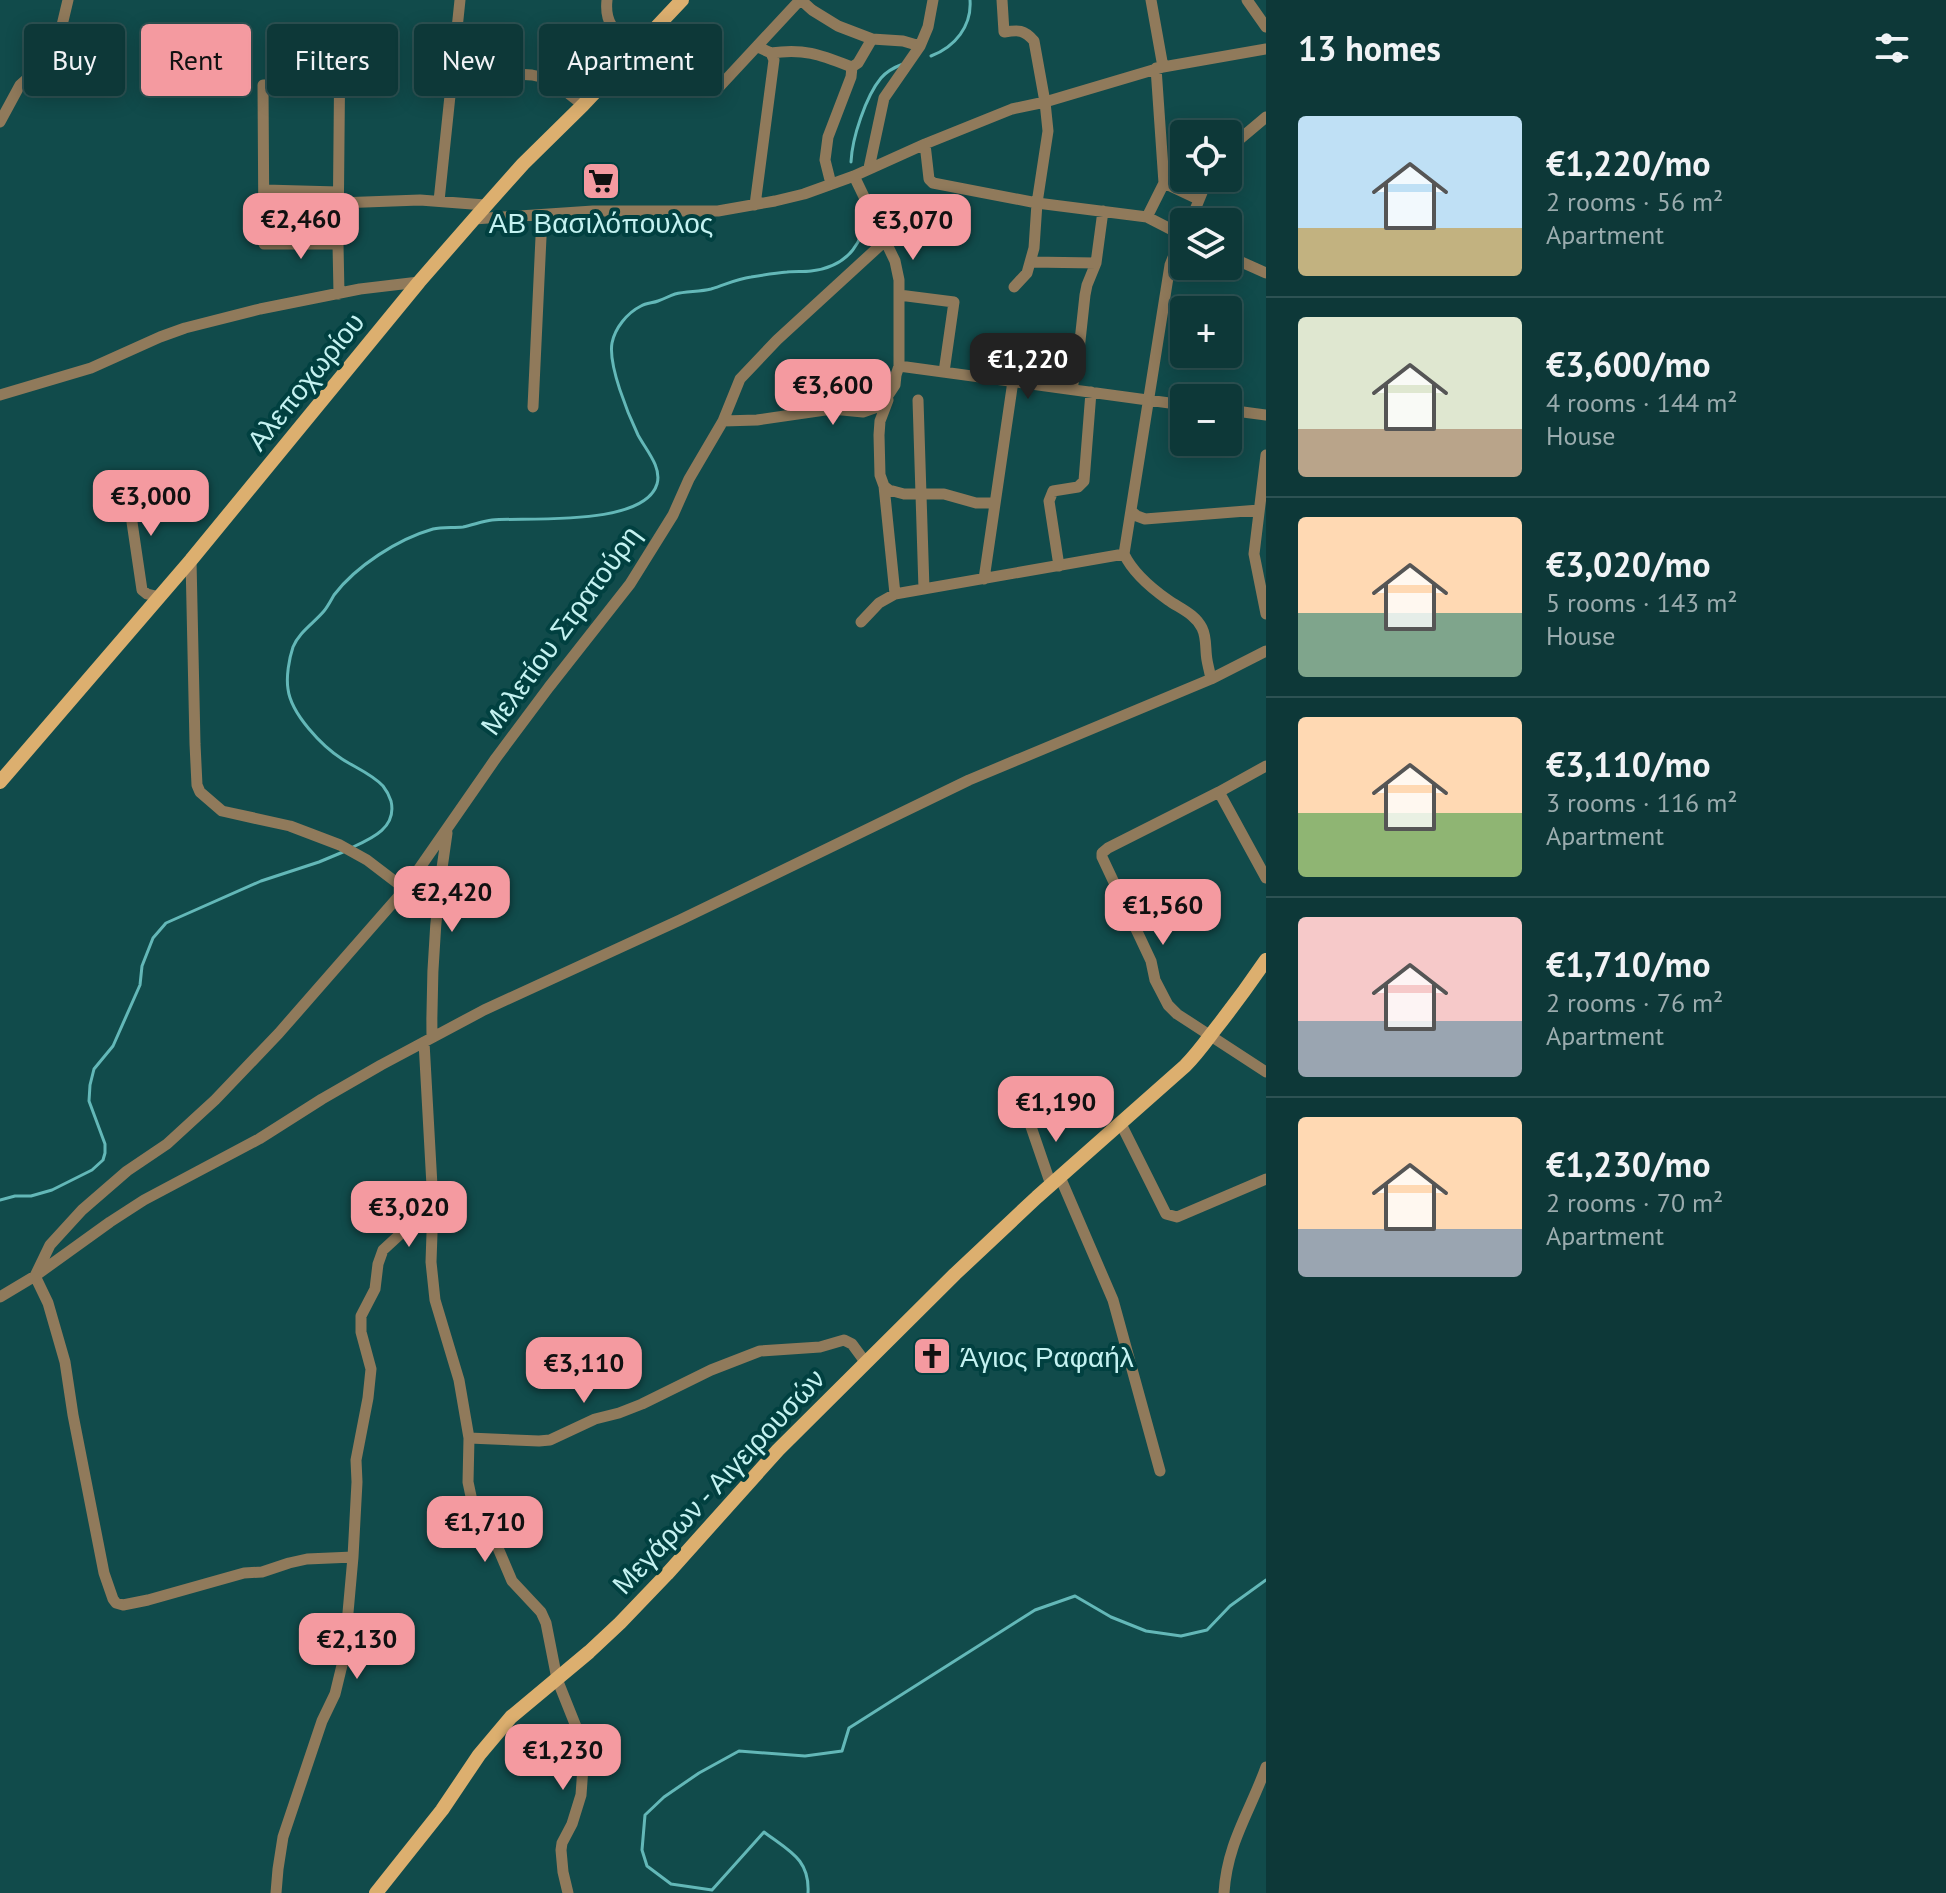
<!DOCTYPE html>
<html lang="en">
<head>
<meta charset="utf-8">
<style>
	body { margin:0; font-family:"PT Sans",sans-serif; background:#1b4343; color:#f1f3f6; height:100vh; display:flex; flex-direction:column; font-size:30px; white-space:nowrap }
	* { box-sizing:border-box; margin:0 }
	p { font-size:26px; color:#9aacae }
	.icon { flex:none; width:44px; height:44px; fill:none; stroke:currentColor; stroke-width:2; stroke-linecap:round; stroke-linejoin:round }
	.map { position:relative; flex:1; overflow:hidden }
	.drawer { display:flex; flex-direction:column; background:#0d3838; width:680px }
	.drawer>* { flex:none }
	.hud { position:absolute; left:24px; top:24px; width:760px; height:72px; display:flex; gap:16px }
	.buttons { position:absolute; left:1170px; top:120px; display:grid; gap:16px }
	.buttons a { display:grid; place-items:center; width:72px; height:72px; border-radius:8px; background:#0d3838; box-shadow:0 4px 20px #0003,0 0 0 2px #2d5253; font-size:40px }
	.price { position:absolute; translate:-50% -68px; padding:0 18px; border-radius:16px; background:#f49aa0; color:#111; font-size:26px; line-height:52px; filter:drop-shadow(0 2px 4px #0008) }
	.price::after { content:''; position:absolute; left:50%; top:48px; width:24px; height:18px; margin-left:-12px; background:inherit; clip-path:polygon(0 0,100% 0,50% 100%) }
	.price.selected { background:#222; color:#fff }
	ul { padding:0; list-style:none }
	li { display:flex; align-items:center; gap:24px; height:200px; padding:0 32px }
	li+li { border-top:2px solid #2d5253 }
	li span { display:grid; place-items:center; flex:none; width:224px; height:160px; border-radius:8px; color:#555 }
	li>.icon { margin-inline-start:auto }
	span .icon { width:96px; height:96px; fill:#fffc; stroke-width:1 }
	li b { font-size:34px }
	h2 { display:flex; justify-content:space-between; align-items:center; height:96px; padding:0 32px; font-size:34px }
	.chip { padding:0 28px; border-radius:8px; background:#0d3838; box-shadow:0 4px 20px #0003,0 0 0 2px #2d5253; font-size:28px; line-height:72px }
	.chip.selected { background:#f49aa0; color:#111 }
	main { display:flex; flex:1; min-height:0 }
	.map>svg:first-child { display:block }
	.lines { fill:none; stroke-linecap:round; stroke-linejoin:round }
	.stream { stroke:#63b8b8; stroke-width:3 }
	.minor { stroke:#907a5b; stroke-width:11 }
	.major { stroke:#dcaf6f; stroke-width:14 }
	.labels { text-anchor:middle; dominant-baseline:central; stroke-width:8; stroke-linejoin:round; paint-order:stroke }
	.poi-label { font-size:28px; fill:#c4f2f1; stroke:#014040 }
	.street-label { font-size:28px; fill:#c4f2f1; stroke:#014040 }
</style>
</head>
<body>
<main>
<div class="map">
<svg width="1266" height="1893" viewBox="0 0 1266 1893">
	<rect width="100%" height="100%" fill="#114b4b"/>
	<g class="lines">
		<path class="stream" d="M 931,56 C 955,47 972,26 970,0
			M 851,162 C 852,138 866,96 881,78 C 887,71 895,67 903,64
			M 353,847 C 373,838 397,827 391,801 C 389,795 387,791 383,786 C 372,774 356,768 342,759 C 322,746 291,714 288,689 C 286,677 289,659 293,647 C 299,632 314,623 324,611 C 328,606 331,600 334,595 C 356,566 398,539 433,529 C 442,527 453,528 463,527 C 473,525 483,521 492,520 C 528,517 644,527 657,484 C 662,467 646,450 638,435 C 628,414 608,365 612,343 C 615,328 627,313 641,306 C 646,303 653,303 658,301 C 664,299 669,296 675,294 C 686,291 699,292 711,289 C 725,285 736,279 751,277 C 763,275 775,273 787,272 C 795,271 803,272 811,271 C 847,267 869,241 863,205
			M 0,1200 L 15,1196 L 31,1196 L 52,1190 L 92,1170 L 103,1160 L 105,1153 L 105,1144 L 89,1101 L 90,1085 L 94,1069 L 113,1046 L 140,985 L 142,966 L 153,938 L 166,923 L 261,881 L 319,862 L 343,852
			M 808,1893 C 810,1859 789,1851 764,1832 L 712,1890 L 671,1884 L 647,1866 L 642,1850 L 645,1815 L 664,1797 L 699,1773 L 739,1751 L 805,1756 L 842,1751 L 849,1728 L 1035,1610 L 1075,1596 L 1111,1617 L 1146,1631 L 1181,1636 L 1207,1630 L 1230,1606 L 1266,1580"/>
		<path class="minor" d="M 607,0 C 604,27 618,33 637,48
			M 801,0 L 812,10 L 838,26 L 872,39
			M 1002,0 L 1004,32 C 1018,30 1024,29 1034,41 L 1045,102 L 1048,131 L 1037,203 L 1034,248 L 1027,273 L 1014,287
			M 1151,0 L 1163,67
			M 1247,0 L 1266,27
			M 771,53 C 805,48 821,55 852,67 L 858,63 L 872,39 L 903,41 L 920,46
			M 453,70 L 532,75 L 550,79 L 583,105
			M 283,84 L 284,35 L 291,30 L 337,31 L 340,35 L 338,244 L 339,294
			M 720,86 L 800,0
			M 0,122 L 20,85 L 49,59 L 54,52 L 58,42 L 68,0
			M 925,144 L 929,179 L 933,183 L 1037,203 L 1147,217 L 1184,236
			M 1228,149 L 1266,117
			M 869,168 L 884,98 L 920,46 L 928,27 L 933,0
			M 854,176 L 895,261 L 899,280 L 899,366
			M 1164,183 L 1198,199
			M 831,184 L 825,160 L 828,137 L 851,77 L 852,67
			M 265,190 L 338,192
			M 439,201 L 460,0
			M 338,203 L 420,200 L 485,205
			M 755,205 L 774,60 L 771,53 L 758,47
			M 1147,217 L 1164,183 L 1156,68
			M 474,219 L 593,211 L 718,211 L 775,201 L 804,194 L 854,176 L 925,144 L 1012,109 L 1045,102 L 1163,67 L 1266,49
			M 1190,222 L 1208,178
			M 1184,237 L 1178,245 L 1170,265 L 1124,554 C 1133,573 1151,588 1168,600 C 1181,609 1195,614 1202,628 C 1207,638 1205,649 1207,660 C 1208,666 1210,673 1211,679
			M 338,244 L 264,244 L 263,85 L 339,83
			M 1228,256 L 1266,273
			M 1031,262 L 1096,263
			M 899,295 L 954,302 L 944,372
			M 1072,389 L 1079,350 L 1085,295 L 1087,285 L 1096,263 L 1103,211
			M 0,395 L 91,368 L 160,337 L 185,328 L 260,309 L 360,289 L 419,282
			M 888,400 L 880,421 L 879,435 L 880,475 L 884,486 L 889,490 L 904,494 L 944,494 L 976,503 L 995,503
			M 918,400 L 924,589
			M 533,407 L 542,216
			M 1228,410 L 1266,415
			M 723,421 L 757,420 L 832,409 L 863,412 L 880,406 L 885,400 L 895,385 L 896,375 L 899,366 L 1184,405
			M 1266,455 L 1254,554 L 1266,614
			M 884,486 L 895,594
			M 128,495 L 142,590 L 147,594 L 160,597
			M 1131,511 L 1137,516 L 1145,519 L 1259,510
			M 191,560 L 195,744 L 197,785 L 200,792 L 222,811 L 290,826 L 340,845 L 367,860 L 405,889
			M 1059,566 L 1049,501 L 1053,491 L 1078,487 L 1084,481 L 1091,392
			M 984,579 L 1013,381
			M 861,622 L 879,603 L 895,594 L 1124,554
			M 1266,766 L 1219,792 L 1108,848 L 1102,853 L 1102,857 L 1151,961 L 1155,980 L 1168,1005 L 1177,1014 L 1266,1072
			M 1219,792 L 1266,878
			M 432,1037 C 431,969 436,901 447,833
			M 1027,1115 L 1051,1185
			M 1121,1124 L 1166,1214 L 1177,1217 L 1266,1179
			M 1060,1177 L 1113,1300 L 1160,1471
			M 433,1204 L 431,1262 L 435,1300 L 459,1380 L 469,1438 L 539,1441 L 550,1440 L 595,1419 L 619,1413 L 642,1404 L 711,1370 L 760,1351 L 820,1347 L 844,1340 L 852,1344 L 866,1363
			M 0,1297 L 35,1276 L 110,1222 L 144,1200 L 259,1139 L 322,1099 L 381,1065 L 484,1010 L 680,920 L 969,780 L 1211,679 L 1266,651
			M 469,1438 L 468,1482 L 472,1501 L 495,1541 L 512,1581 L 541,1612 L 546,1623 L 557,1679 L 581,1739 L 583,1767 L 581,1795 L 572,1824 L 562,1843 L 561,1850 L 563,1872 L 568,1893
			M 353,1557 L 307,1559 L 289,1563 L 262,1572 L 244,1573 L 148,1600 L 123,1605 L 116,1603 L 113,1599 L 104,1573 L 73,1415 L 65,1362 L 48,1303 L 35,1276 L 50,1245 L 82,1210 L 127,1171 L 167,1144 L 215,1100 L 279,1033 L 405,889 L 496,758 L 549,687 L 630,584 L 673,515 L 689,479 L 723,421 L 740,379 L 777,340 L 886,240
			M 276,1893 L 278,1869 L 283,1837 L 322,1721 L 335,1694 L 344,1657 L 353,1557 L 357,1482 L 356,1460 L 368,1398 L 371,1369 L 361,1332 L 361,1316 L 375,1289 L 378,1264 L 383,1250 L 433,1204 L 424,1042
			M 1224,1893 C 1227,1843 1250,1812 1266,1767"/>
		<path class="major" d="M 0,782 L 191,560 L 419,282 L 474,219 L 523,164 L 583,105 L 682,0
			M 376,1893 L 442,1810 L 479,1755 L 511,1717 L 589,1652 L 620,1623 L 667,1574 L 778,1450 L 955,1274 L 1037,1197 L 1185,1066 C 1196,1055 1204,1044 1213,1032 C 1232,1008 1249,985 1266,960"/>
	</g>
	<defs>
		<g id="supermarket-square" transform="scale(2)"><rect x="-9" y="-9" width="18" height="18" rx="4" fill="#f49aa0" stroke="#014040"/><path d="M-6-5.5h2.5l.6 2H6L4.5 2H-2.5L-4.4-4H-6ZM-1.5 3.2a1.3 1.3 0 1 0 .1 0ZM3 3.2a1.3 1.3 0 1 0 .1 0Z" fill="#111"/></g>
		<g id="church-square" transform="scale(2)"><rect x="-9" y="-9" width="18" height="18" rx="4" fill="#f49aa0" stroke="#014040"/><path d="M-1.2-6h2.4v3.5h3.3v2.4h-3.3V6h-2.4V-.1h-3.3v-2.4h3.3Z" fill="#111"/></g>
	</defs>
	<g fill-rule="evenodd">
		<use href="#supermarket-square" x="601" y="181"/>
		<use href="#church-square" x="932" y="1356"/>
	</g>
	<g class="labels">
		<g class="poi-label">
			<text x="601" y="222">ΑΒ Βασιλόπουλος</text>
			<text x="960" y="1356" text-anchor="start">Άγιος Ραφαήλ</text>
		</g>
		<g class="street-label">
			<text transform="translate(305 381) rotate(-51)">Αλεποχωρίου</text>
			<text transform="translate(560 630) rotate(-54)">Μελετίου Στρατούρη</text>
			<text transform="translate(718 1481) rotate(-47)">Μεγάρων - Αιγειρουσών</text>
		</g>
	</g>
</svg>
<div class="buttons">
<a><svg class="icon" aria-label="locate" viewBox="0 0 24 24"><circle cx="12" cy="12" r="6"/><path d="M12 2v4M12 18v4M2 12h4M18 12h4"/></svg></a>
<a><svg class="icon" aria-label="layers" viewBox="0 0 24 24"><path d="M12 4l9 5-9 5-9-5zM3 14l9 5 9-5"/></svg></a>
<a>+</a>
<a>−</a>
</div>
<b class="price" style="left:301px;top:261px">€2,460</b>
<b class="price" style="left:913px;top:262px">€3,070</b>
<b class="price selected" style="left:1028px;top:401px">€1,220</b>
<b class="price" style="left:833px;top:427px">€3,600</b>
<b class="price" style="left:151px;top:538px">€3,000</b>
<b class="price" style="left:452px;top:934px">€2,420</b>
<b class="price" style="left:1163px;top:947px">€1,560</b>
<b class="price" style="left:1056px;top:1144px">€1,190</b>
<b class="price" style="left:409px;top:1249px">€3,020</b>
<b class="price" style="left:584px;top:1405px">€3,110</b>
<b class="price" style="left:485px;top:1564px">€1,710</b>
<b class="price" style="left:357px;top:1681px">€2,130</b>
<b class="price" style="left:563px;top:1792px">€1,230</b>
<div class="hud">
<a class="chip">Buy</a>
<a class="chip selected">Rent</a>
<a class="chip">Filters</a>
<a class="chip">New</a>
<a class="chip">Apartment</a>
</div>
</div>
<section class="drawer">
<h2>13 homes<svg class="icon" aria-label="filters" viewBox="0 0 24 24"><path d="M4 7h16M4 17h16"/><circle cx="9" cy="7" r="2"/><circle cx="15" cy="17" r="2"/></svg></h2>
<ul>
<li><span style="background:linear-gradient(#bfe0f5 70%,#c2b280 0)"><svg class="icon" aria-label="home" viewBox="0 0 24 24"><path d="M3 11l9-7 9 7M6 9v11h12V9"/></svg></span><div><b>€1,220/mo</b><p>2 rooms · 56 m²</p><p>Apartment</p></div></li>
<li><span style="background:linear-gradient(#dfe7d0 70%,#b9a48a 0)"><svg class="icon" aria-label="home" viewBox="0 0 24 24"><path d="M3 11l9-7 9 7M6 9v11h12V9"/></svg></span><div><b>€3,600/mo</b><p>4 rooms · 144 m²</p><p>House</p></div></li>
<li><span style="background:linear-gradient(#ffd9b3 60%,#7fa58c 0)"><svg class="icon" aria-label="home" viewBox="0 0 24 24"><path d="M3 11l9-7 9 7M6 9v11h12V9"/></svg></span><div><b>€3,020/mo</b><p>5 rooms · 143 m²</p><p>House</p></div></li>
<li><span style="background:linear-gradient(#ffd9b3 60%,#8fb573 0)"><svg class="icon" aria-label="home" viewBox="0 0 24 24"><path d="M3 11l9-7 9 7M6 9v11h12V9"/></svg></span><div><b>€3,110/mo</b><p>3 rooms · 116 m²</p><p>Apartment</p></div></li>
<li><span style="background:linear-gradient(#f6c9c9 65%,#9aa5b1 0)"><svg class="icon" aria-label="home" viewBox="0 0 24 24"><path d="M3 11l9-7 9 7M6 9v11h12V9"/></svg></span><div><b>€1,710/mo</b><p>2 rooms · 76 m²</p><p>Apartment</p></div></li>
<li><span style="background:linear-gradient(#ffd9b3 70%,#9aa5b1 0)"><svg class="icon" aria-label="home" viewBox="0 0 24 24"><path d="M3 11l9-7 9 7M6 9v11h12V9"/></svg></span><div><b>€1,230/mo</b><p>2 rooms · 70 m²</p><p>Apartment</p></div></li>
</ul>
</section>
</main>
</body>
</html>
